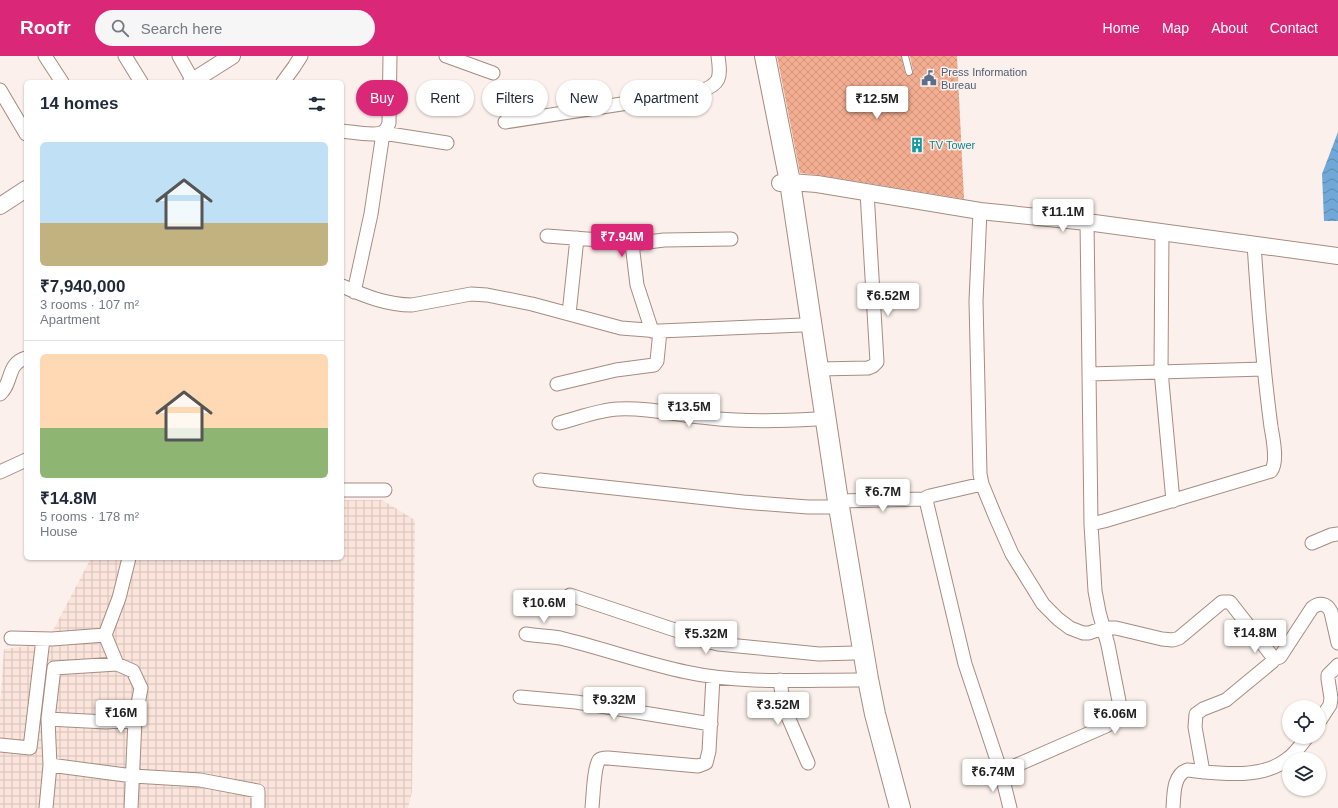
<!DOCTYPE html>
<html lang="en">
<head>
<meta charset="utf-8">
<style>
	body { margin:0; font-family:Arial,sans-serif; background:#f6f6f7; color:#1f2937; height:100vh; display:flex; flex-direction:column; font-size:15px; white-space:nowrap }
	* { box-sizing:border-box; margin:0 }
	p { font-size:13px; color:#747a83 }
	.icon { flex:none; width:22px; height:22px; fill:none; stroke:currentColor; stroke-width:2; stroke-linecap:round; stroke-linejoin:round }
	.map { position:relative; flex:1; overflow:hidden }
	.drawer { position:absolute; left:24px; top:24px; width:320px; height:480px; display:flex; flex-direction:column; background:#fff; border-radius:6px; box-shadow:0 1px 3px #0004 }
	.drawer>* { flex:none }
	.banner { position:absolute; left:356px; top:24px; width:380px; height:36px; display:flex; gap:8px }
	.controls { position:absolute; left:1282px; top:644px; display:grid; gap:8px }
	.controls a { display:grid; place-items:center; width:44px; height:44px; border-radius:50%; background:#fff; box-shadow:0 1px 3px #0004; font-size:20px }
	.price { position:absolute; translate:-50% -34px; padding:0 9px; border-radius:4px; background:#fff; color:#222; font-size:13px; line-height:26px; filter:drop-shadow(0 1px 2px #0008) }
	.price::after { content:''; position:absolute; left:50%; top:24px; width:12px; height:9px; margin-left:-6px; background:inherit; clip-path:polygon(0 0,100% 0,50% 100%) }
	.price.on { background:#db2777; color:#fff }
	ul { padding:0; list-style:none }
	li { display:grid; align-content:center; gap:8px; height:212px; padding:0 16px }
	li+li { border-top:1px solid #e0e1e3 }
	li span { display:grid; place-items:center; height:124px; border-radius:6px; color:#555 }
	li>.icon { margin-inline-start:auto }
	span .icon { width:72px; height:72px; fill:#fffc; stroke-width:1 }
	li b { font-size:17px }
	h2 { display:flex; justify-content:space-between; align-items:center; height:48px; padding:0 16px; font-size:17px }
	.tag { padding:0 14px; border-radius:18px; background:#fff; box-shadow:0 1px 3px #0004; font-size:14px; line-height:36px }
	.tag.on { background:#db2777; color:#fff }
	header { display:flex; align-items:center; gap:24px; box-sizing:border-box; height:56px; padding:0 20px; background:#db2777; color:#fff }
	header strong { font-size:19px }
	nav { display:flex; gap:22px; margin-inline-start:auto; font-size:14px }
	.search { width:280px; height:36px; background:#f6f6f7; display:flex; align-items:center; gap:10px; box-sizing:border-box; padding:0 14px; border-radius:22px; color:#747a83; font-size:15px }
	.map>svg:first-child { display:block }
	.industrial { fill:url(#industrial-grid) }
	.water { fill:url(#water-waves) }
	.building { fill:url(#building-cross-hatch) }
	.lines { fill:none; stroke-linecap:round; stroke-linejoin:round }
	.service-casing { stroke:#a68c81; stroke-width:8 }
	.minor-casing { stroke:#a68c81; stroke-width:15 }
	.tertiary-casing { stroke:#a68c81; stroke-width:18 }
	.primary-casing { stroke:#a68c81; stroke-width:22 }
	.service { stroke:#fff; stroke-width:6 }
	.minor { stroke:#fff; stroke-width:13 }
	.tertiary { stroke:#fff; stroke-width:16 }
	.primary { stroke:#fff; stroke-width:20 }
	.labels { text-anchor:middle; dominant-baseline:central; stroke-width:3; stroke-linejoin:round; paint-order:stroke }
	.service-label { font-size:11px; fill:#4e5e75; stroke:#fbf0eb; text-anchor:start }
	.culture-label { font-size:11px; fill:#0d838f; stroke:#fbf0eb; text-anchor:start }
</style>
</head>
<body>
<header>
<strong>Roofr</strong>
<div class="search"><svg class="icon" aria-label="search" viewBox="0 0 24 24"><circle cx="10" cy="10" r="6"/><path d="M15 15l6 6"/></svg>Search here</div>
<nav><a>Home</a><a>Map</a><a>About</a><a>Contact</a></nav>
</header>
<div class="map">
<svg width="1338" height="752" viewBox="0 0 1338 752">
	<defs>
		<pattern id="industrial-grid" width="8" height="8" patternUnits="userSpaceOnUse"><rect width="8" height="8" fill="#fae4db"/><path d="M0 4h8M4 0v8" fill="none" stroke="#d6c3bb"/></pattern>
		<pattern id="water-waves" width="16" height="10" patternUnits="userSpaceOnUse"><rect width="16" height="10" fill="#71a8d7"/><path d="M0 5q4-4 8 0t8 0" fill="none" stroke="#5c88ad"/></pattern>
		<pattern id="building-cross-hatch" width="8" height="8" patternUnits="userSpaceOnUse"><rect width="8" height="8" fill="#f3ae91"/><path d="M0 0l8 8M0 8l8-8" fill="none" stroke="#d0957c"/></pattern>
	</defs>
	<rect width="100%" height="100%" fill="#fbf0eb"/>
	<path class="industrial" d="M 342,444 L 382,444 L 415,464 L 412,736 L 408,752 L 0,752 L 0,650 L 4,593 L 46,588 L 91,502 L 342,502 Z"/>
	<path class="water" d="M 1338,76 L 1338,165 L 1324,165 L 1322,118 Z"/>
	<path class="building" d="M 777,0 L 901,0 L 905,17 L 907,20 L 910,20 L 912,19 L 913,15 L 910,0 L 957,0 L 964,143 L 818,119 L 800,117 Z"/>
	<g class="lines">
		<g class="service-casing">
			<path id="service" d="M 905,0 L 909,16"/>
		</g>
		<g class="minor-casing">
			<path id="minor" d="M 45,0 L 62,26
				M 125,0 L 141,26
				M 179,0 L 193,25
				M 446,0 L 493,17
				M 283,26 L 294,11 L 301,0
				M 0,34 L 26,78
				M 505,66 L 699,36 C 721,28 721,22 718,0
				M 342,75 C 352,76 372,80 381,77 C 386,75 387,72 389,67 L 390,0
				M 980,155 L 976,245 L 980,418 L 982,428 L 996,462 L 1012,498 L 1043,548 L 1058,563 L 1070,572 L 1083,577 L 1089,577 L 1103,572 L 1116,572 L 1162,583 L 1173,584 L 1179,582 L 1222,546 L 1230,546 L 1272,600 L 1277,602 L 1280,601 L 1312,552 C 1319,546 1327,547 1331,556 L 1338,587
				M 1162,176 L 1161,315 L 1173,445
				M 547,180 L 627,186 L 632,188 L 637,229 L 652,275
				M 632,188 L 664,184 L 731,183
				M 342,230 C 365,240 387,249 412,249 L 471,238 L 487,239 L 532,248 L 621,272 L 660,275 L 802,269
				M 354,236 L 371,158 L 383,77 L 447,87
				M 569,258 L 577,182
				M 818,313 L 868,312 L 873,310 L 877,306 L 867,136
				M 1089,318 L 1264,313
				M 557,328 L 616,314 L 654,309 L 657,305 L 660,275
				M 0,338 C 13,327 6,308 26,302
				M 559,367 C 579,362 598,354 618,353 C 649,351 680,360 710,362 C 745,366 781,365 816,363
				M 0,416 L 26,404
				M 540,424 L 743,446 L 808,451 L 830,451
				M 982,428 L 930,440 L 927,441 L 926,444 L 965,608 L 1001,716 L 1010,752
				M 342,434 L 385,434
				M 838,445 L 926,443
				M 1091,468 L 1104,465 L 1271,415 C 1278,406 1273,382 1271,371 C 1263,310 1258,250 1254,188
				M 1312,487 L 1331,479 L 1338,478
				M 570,539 L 678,575 L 698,583 L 718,588 L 819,598 L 854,597
				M 526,578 C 537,580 549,580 560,582 C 602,592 643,607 686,616 C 740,628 802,624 858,624
				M 105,579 L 117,608
				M 11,582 L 52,583 L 105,579 L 119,542 L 129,502
				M 780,624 L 783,646 L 786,656 L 808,707
				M 520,641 L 576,646 L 711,668
				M 48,663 L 106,666 L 135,664 L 131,752
				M 1319,666 L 1330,649 L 1331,642 L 1328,623 L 1328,619 L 1338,609
				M 0,689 L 30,692 L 43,583
				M 50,709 L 133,720 L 200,724 L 258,735 L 258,752
				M 1001,716 L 1106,670 C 1118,663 1119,660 1119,645 L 1108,589 L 1099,556 L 1095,535 L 1091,468 L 1087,166
				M 1203,716 L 1195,671 L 1196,658 L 1203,653 L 1226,644 L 1272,606 L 1275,602
				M 46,752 L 50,709 L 48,663 L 54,612 L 117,608 L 133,615 L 141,632 L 135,664
				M 592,752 C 593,742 594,711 599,704 C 601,702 605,702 608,702 L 698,710 L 706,707 L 709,695 L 713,621
				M 1173,752 C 1174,739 1173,719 1187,714 C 1217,717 1260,724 1286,704 C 1295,698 1301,689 1307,681"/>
		</g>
		<g class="tertiary-casing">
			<path id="tertiary" d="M 191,26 L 232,0
				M 780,127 L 790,126 L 817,128 L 980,155 L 1087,166 L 1338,200
				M 0,150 L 26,133"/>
		</g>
		<g class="primary-casing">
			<path id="primary" d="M 765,0 L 790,126 L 838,445 L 868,623 L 875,658 L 900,752"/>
		</g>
		<use href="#service" class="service"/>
		<use href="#minor" class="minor"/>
		<use href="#tertiary" class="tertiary"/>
		<use href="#primary" class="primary"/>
	</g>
	<defs>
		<g id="civic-bare" transform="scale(1.2)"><path d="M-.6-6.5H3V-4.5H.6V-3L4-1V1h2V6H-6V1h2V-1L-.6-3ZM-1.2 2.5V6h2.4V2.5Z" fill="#5c6f8a" stroke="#fbf0eb" stroke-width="2.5" paint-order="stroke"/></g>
		<g id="building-bare" transform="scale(1.2)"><path d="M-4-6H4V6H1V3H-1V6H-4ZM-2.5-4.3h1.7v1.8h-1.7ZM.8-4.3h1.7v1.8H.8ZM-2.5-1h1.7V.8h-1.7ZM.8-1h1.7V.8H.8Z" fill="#0f9aa8" stroke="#fbf0eb" stroke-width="2.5" paint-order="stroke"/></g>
	</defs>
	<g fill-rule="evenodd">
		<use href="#civic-bare" x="929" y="22"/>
		<use href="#building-bare" x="917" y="89"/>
	</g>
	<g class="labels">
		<g class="service-label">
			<text x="941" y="16">Press Information<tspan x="941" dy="13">Bureau</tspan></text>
		</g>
		<g class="culture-label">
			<text x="929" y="89">TV Tower</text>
		</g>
	</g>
</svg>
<div class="controls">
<a><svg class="icon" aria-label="locate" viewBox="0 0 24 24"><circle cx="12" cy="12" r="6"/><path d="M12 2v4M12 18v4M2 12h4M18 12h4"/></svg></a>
<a><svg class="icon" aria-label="layers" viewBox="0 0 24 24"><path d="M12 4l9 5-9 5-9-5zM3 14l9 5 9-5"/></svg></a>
</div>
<b class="price" style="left:877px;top:64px">₹12.5M</b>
<b class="price" style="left:1063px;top:177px">₹11.1M</b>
<b class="price on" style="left:622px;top:202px">₹7.94M</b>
<b class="price" style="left:888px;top:261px">₹6.52M</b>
<b class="price" style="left:689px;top:372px">₹13.5M</b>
<b class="price" style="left:883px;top:457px">₹6.7M</b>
<b class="price" style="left:544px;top:568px">₹10.6M</b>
<b class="price" style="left:1255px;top:598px">₹14.8M</b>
<b class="price" style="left:706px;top:599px">₹5.32M</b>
<b class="price" style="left:614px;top:665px">₹9.32M</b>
<b class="price" style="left:778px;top:670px">₹3.52M</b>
<b class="price" style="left:121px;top:678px">₹16M</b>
<b class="price" style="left:1115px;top:679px">₹6.06M</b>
<b class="price" style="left:993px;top:737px">₹6.74M</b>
<div class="banner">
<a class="tag on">Buy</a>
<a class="tag">Rent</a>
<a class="tag">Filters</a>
<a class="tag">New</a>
<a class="tag">Apartment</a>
</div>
<section class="drawer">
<h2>14 homes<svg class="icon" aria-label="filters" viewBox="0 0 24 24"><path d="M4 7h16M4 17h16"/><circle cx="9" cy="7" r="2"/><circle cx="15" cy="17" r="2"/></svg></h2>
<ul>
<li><span style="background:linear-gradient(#bfe0f5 65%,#c2b280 0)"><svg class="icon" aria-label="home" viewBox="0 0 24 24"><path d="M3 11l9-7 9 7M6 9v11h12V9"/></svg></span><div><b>₹7,940,000</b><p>3 rooms · 107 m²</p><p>Apartment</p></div></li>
<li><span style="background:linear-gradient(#ffd9b3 60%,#8fb573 0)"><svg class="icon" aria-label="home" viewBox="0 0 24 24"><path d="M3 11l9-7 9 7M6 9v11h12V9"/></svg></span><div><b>₹14.8M</b><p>5 rooms · 178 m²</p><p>House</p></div></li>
</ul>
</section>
</div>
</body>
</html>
